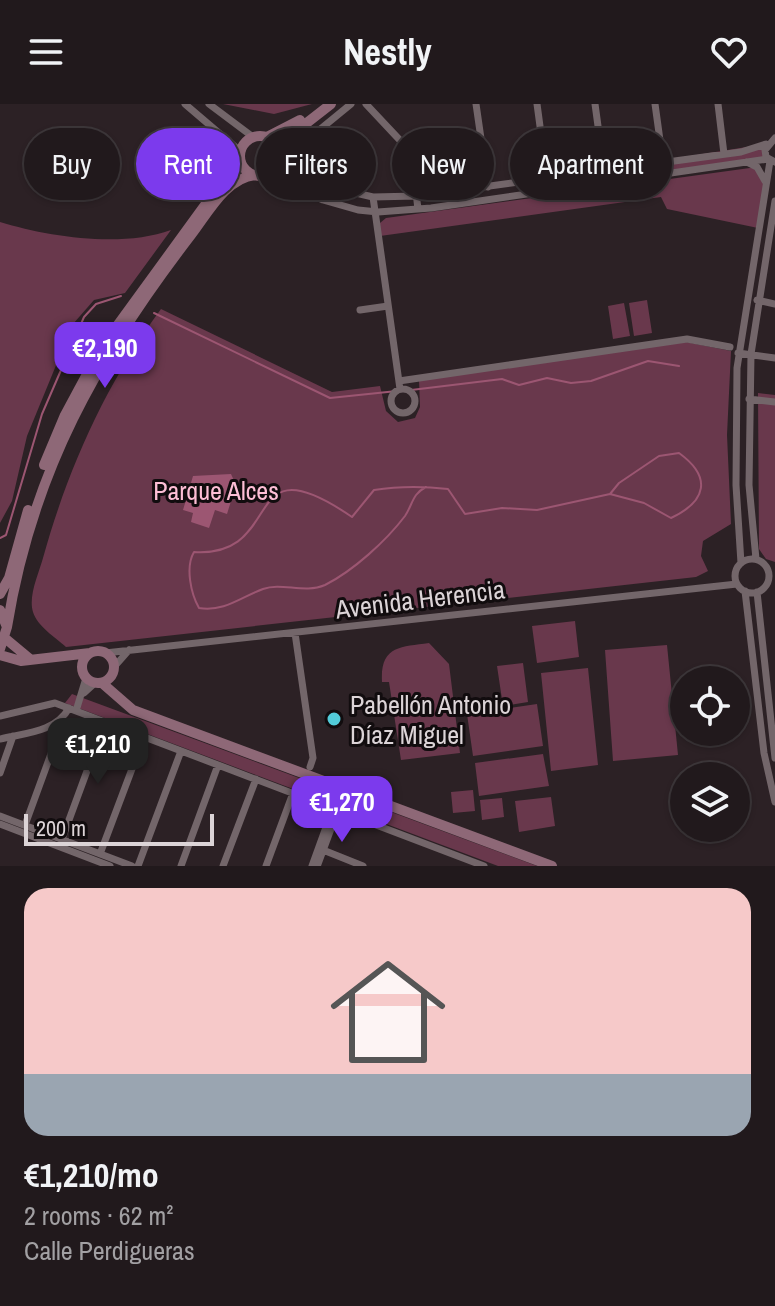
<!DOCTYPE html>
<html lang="en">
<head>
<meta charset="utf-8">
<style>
	body { margin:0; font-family:"Archivo Narrow",sans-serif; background:#292225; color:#f1f3f6; height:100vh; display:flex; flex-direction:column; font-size:30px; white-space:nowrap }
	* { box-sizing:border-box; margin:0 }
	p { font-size:26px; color:#a2a0a3 }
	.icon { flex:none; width:44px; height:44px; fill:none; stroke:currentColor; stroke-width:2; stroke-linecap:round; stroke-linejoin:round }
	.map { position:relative; height:762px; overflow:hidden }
	.panel { display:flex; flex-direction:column; background:#21191c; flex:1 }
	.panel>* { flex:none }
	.banner { position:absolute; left:24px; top:24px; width:728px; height:72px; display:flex; gap:16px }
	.tools { position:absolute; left:670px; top:562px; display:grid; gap:16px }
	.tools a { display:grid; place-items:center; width:80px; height:80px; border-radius:50%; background:#21191c; box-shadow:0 2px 6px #0004,0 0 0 2px #3e383b; font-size:40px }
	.scale { position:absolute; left:24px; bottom:20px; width:190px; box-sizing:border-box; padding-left:8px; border:4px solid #dcd4d7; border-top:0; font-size:22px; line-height:28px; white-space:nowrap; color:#dcd4d7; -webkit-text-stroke:6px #110c0e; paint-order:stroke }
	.price { position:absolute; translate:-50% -68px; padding:0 18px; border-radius:16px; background:#7c3aed; color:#fff; font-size:26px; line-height:52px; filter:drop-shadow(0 2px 4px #0008) }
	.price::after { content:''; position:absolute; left:50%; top:48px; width:24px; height:18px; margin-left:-12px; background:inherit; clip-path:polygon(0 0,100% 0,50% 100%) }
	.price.current { background:#222; color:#fff }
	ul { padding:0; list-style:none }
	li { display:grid; align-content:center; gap:16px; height:424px; padding:0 24px }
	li+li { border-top:2px solid #3e383b }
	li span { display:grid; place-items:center; height:248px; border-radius:24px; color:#555 }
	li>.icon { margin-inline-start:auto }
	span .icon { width:144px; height:144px; fill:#fffc; stroke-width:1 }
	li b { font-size:34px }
	.chip { padding:0 28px; border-radius:36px; background:#21191c; box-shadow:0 2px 6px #0004,0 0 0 2px #3e383b; font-size:28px; line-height:72px }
	.chip.current { background:#7c3aed; color:#fff }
	header { display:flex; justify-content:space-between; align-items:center; height:104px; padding:0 24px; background:#21191c; font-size:36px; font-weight:700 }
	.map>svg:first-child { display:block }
	.green { fill:#69384c }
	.water { fill:#9c5672 }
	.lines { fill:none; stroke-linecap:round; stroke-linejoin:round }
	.stream { stroke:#9c5672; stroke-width:2 }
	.street { stroke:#73666a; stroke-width:7 }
	.secondary { stroke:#8e6877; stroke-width:10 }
	.poi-dot { fill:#52cbd9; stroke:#110c0e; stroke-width:3 }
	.labels { text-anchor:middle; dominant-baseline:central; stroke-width:6; stroke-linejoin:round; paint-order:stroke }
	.park-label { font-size:26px; fill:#fdbed5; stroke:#110c0e }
	.street-label { font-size:26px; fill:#dcd4d7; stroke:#110c0e }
	.poi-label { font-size:26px; fill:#dcd4d7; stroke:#110c0e; text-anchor:start }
</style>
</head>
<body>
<header><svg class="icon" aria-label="menu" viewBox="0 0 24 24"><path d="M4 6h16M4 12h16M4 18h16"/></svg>Nestly<svg class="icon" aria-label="heart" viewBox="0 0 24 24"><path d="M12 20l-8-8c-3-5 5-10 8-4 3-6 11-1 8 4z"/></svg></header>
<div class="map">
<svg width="775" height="762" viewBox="0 0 775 762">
	<rect width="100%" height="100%" fill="#2c2125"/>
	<path class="green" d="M 223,0 L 312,0 L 274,10 Z
		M 766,40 L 766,53 L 585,81 L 583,69 Z
		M 757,63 L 765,77 L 758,124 L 667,105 L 661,93 L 380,132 L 380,119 L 386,114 Z
		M 0,118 C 49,133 122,144 171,126 L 125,189 L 94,196 L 73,220 L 27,332 L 12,397 L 0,419 Z
		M 647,196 L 652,229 L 634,232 L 629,199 Z
		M 624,199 L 630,232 L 613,235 L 608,202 Z
		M 161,205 L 332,288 L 380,282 L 386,307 L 398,318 L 415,314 L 420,303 L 419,276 L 686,238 L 731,247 L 727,331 L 731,420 L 703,437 L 701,452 L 708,467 L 696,473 L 66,543 C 55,533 37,522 33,508 C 28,492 39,469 43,454 C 68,364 106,280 161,205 Z
		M 758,289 L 775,291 L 775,458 L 766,455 L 759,445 Z
		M 575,517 L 579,553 L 537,559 L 532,522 Z
		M 429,539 L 449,560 L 460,649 L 401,656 L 389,578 L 382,578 C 380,542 400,543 429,539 Z
		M 667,541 L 678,651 L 613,657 L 605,546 Z
		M 523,559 L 528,598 L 503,602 L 497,562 Z
		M 588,564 L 598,661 L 551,667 L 541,569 Z
		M 72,590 L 537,762 L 498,762 L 65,599 Z
		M 537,600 L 543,642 L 473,652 L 467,610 Z
		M 543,650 L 549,682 L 479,692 L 475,659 Z
		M 473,686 L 475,707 L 453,709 L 451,688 Z
		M 551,693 L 555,722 L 519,728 L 515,697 Z
		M 502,694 L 504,713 L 482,716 L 480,696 Z"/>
	<path class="water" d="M 231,370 L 236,381 L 227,410 L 215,406 L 209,424 L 191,418 L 193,409 L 183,406 L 193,372 Z"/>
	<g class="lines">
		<path class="stream" d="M 154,209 L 330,294 L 397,287
			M 403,287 L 502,275 L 519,281 L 547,274 L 571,279 L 591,277 L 648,257 L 679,262
			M 426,383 C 412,390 413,400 405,412 C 386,437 353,467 325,481 C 304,490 282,478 263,485 C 241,493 225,508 199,504 C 191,490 185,463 194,448 C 288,454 237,334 352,413 L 374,386 C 399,382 422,382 448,385 L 465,410 L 502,404 L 537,406 L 610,390 L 619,379 L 659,352 L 679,349 C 712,373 707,397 671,414 L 644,399 L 610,390
			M 0,434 L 6,431 L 42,310 L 84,213 L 96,200 L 121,192"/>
		<path class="street" d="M 185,0 L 240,47
			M 209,0 L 253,33
			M 366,0 L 411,48 L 418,105
			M 476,0 L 488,83
			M 537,0 L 547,74
			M 595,0 L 604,66
			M 655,0 L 663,58
			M 718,0 L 724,50
			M 775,34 L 765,46 L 766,53 L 775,58
			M 280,53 L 290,50 L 351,0
			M 280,55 L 330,83 L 373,93 L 416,92 L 741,48 L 766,40
			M 747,58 L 757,63 L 765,77
			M 268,70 L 323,96 L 358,106 L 378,108 L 431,104 L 768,55
			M 373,93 L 400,285
			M 757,196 L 775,200
			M 360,206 L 388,202
			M 738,249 L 775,254
			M 399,277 L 687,235 L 730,243
			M391 297a12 12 0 1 1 24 0a12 12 0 1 1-24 0Z
			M 749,295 L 775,298
			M 756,455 L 749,381 L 751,250 L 775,97
			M735 472a17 17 0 1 1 34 0a17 17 0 1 1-34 0Z
			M 741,459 L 736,381 L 737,264 L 770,57
			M 745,487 L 764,649 L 775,698
			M 757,488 L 775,654
			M 295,529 L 313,654 L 310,663
			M 105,549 L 737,480
			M 114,563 L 129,546
			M 84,589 L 95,579
			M 76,607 L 484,762
			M 0,612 L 55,599 L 76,607 L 86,574
			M 0,635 C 25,629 56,628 69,604
			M 0,669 L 13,632
			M 0,712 L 132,762
			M 0,720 L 110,762
			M 25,721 L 63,617
			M 62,735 L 105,618
			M 323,746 L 363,762
			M 100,750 L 144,633
			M 318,760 L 338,706
			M 138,762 L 181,647
			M 181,762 L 218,661
			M 223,762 L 256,675
			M 266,762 L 293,689
			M 312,762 L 333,704"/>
		<path class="secondary" d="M240 52a20 20 0 1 1 40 0a20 20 0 1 1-40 0Z
			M 267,33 L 300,16
			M 279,46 L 290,32 L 331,0
			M 44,361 L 65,311 L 101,244 L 240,53
			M 0,490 L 9,474 L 28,406
			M 0,506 L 7,523 L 0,545
			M 7,523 C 32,368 97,253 191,131 C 208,109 226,74 255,71
			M 6,535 L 30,555
			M82 563a16 16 0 1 1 32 0a16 16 0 1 1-32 0Z
			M 0,551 L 21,557 L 90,549
			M 102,579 L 133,606 L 552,762"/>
	</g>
	<circle class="poi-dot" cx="334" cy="615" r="8"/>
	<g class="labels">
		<g class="park-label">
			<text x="216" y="386">Parque Alces</text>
		</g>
		<g class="street-label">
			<text transform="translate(420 495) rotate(-7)">Avenida Herencia</text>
		</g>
		<g class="poi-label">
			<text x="350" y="600">Pabellón Antonio<tspan x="350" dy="30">Díaz Miguel</tspan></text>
		</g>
	</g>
</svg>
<div class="tools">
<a><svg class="icon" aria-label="locate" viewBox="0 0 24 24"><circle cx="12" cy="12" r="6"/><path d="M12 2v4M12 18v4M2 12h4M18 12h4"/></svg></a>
<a><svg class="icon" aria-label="layers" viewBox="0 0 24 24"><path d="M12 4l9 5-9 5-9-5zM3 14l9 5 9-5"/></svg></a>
</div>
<div class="scale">200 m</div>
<b class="price" style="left:105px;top:286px">€2,190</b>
<b class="price current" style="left:98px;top:682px">€1,210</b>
<b class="price" style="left:342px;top:740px">€1,270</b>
<div class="banner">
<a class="chip">Buy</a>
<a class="chip current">Rent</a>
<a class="chip">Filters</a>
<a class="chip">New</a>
<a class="chip">Apartment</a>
</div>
</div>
<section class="panel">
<ul>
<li><span style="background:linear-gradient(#f6c9c9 75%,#9aa5b1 0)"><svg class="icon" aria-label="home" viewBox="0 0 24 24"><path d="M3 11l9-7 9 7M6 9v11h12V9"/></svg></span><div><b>€1,210/mo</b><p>2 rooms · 62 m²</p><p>Calle Perdigueras</p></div></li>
</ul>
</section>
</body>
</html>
